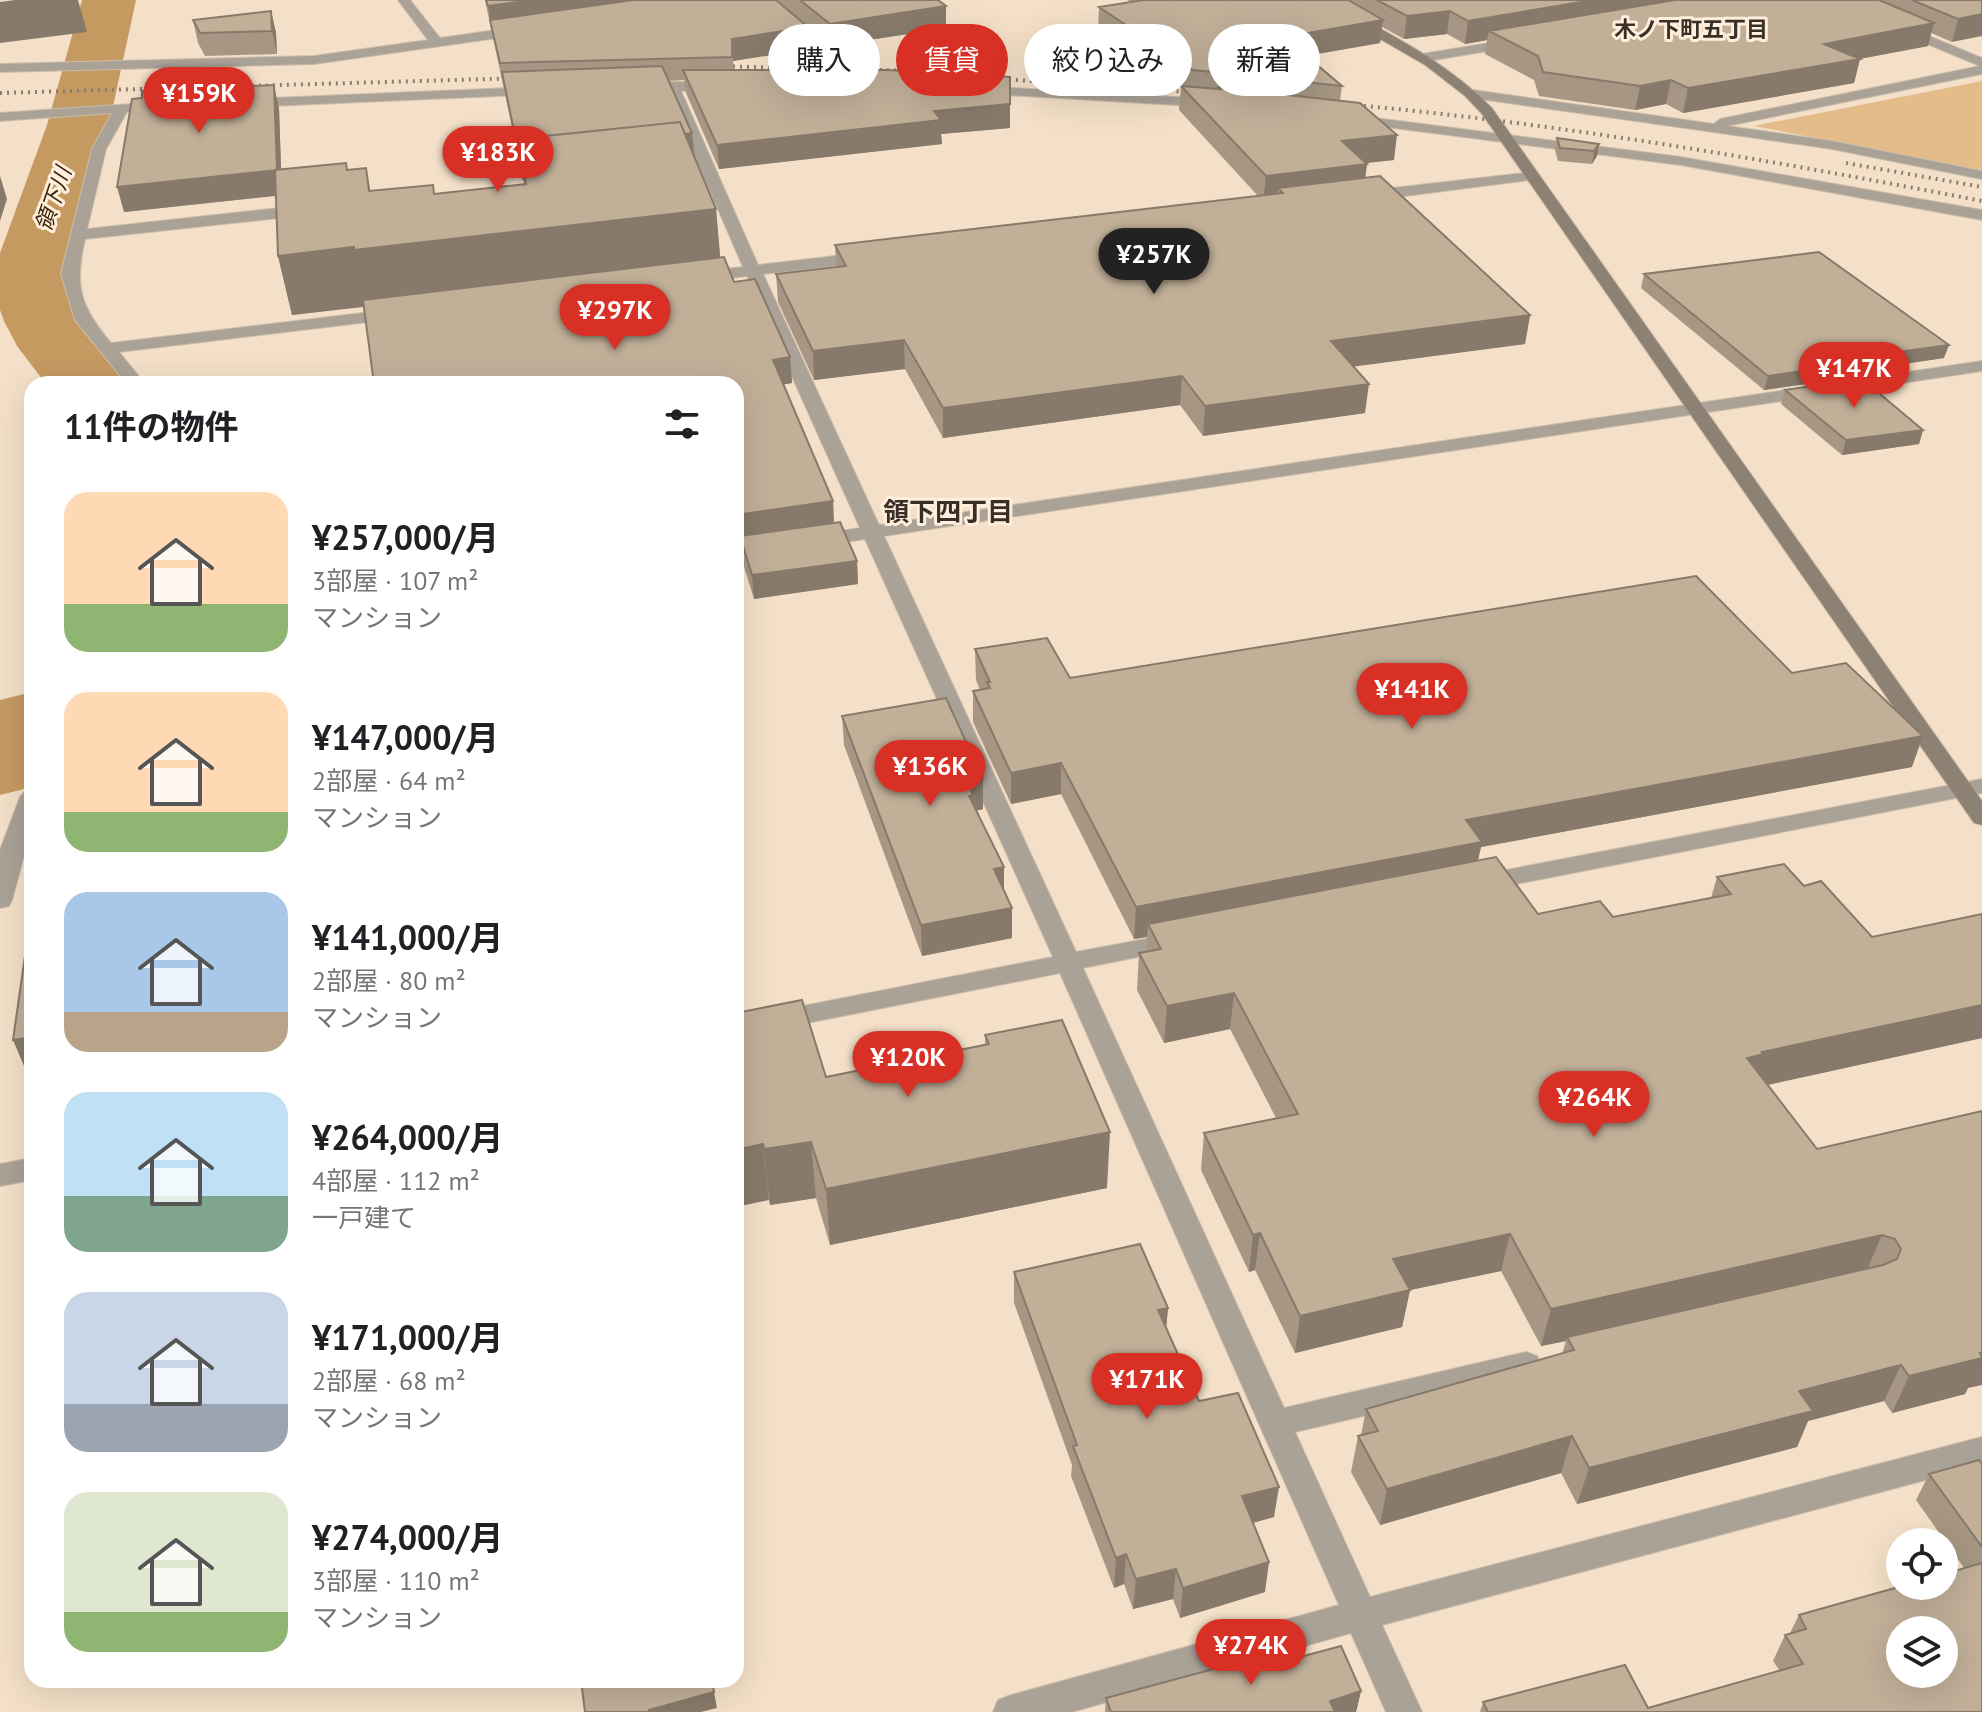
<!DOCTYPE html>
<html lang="ja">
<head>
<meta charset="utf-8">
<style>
	body { margin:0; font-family:"PT Sans","Noto Sans JP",sans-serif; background:#f2f2f2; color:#202124; height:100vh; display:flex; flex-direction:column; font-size:30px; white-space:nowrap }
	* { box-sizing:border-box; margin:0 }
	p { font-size:26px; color:#757577 }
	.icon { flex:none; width:44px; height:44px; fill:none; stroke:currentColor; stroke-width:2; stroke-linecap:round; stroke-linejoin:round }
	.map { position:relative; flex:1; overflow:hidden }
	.side { position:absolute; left:24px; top:376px; width:720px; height:1312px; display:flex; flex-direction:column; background:#fff; border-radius:24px; box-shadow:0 8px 32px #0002 }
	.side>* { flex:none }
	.top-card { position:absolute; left:768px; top:24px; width:760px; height:72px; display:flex; gap:16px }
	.fabs { position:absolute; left:1886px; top:1528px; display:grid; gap:16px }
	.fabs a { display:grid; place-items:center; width:72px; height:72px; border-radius:50%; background:#fff; box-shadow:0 8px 32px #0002; font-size:40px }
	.price { position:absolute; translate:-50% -68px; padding:0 18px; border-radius:28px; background:#d93025; color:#fff; font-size:26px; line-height:52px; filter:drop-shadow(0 2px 4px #0008) }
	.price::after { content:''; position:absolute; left:50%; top:48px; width:24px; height:18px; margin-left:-12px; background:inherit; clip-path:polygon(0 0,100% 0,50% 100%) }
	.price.active { background:#222; color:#fff }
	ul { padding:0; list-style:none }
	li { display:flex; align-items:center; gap:24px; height:200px; padding:0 40px }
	li span { display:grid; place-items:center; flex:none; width:224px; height:160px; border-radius:24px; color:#555 }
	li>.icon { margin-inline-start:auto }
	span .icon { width:96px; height:96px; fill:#fffc; stroke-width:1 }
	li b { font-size:34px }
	h2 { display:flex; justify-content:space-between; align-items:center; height:96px; padding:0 40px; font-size:34px }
	.tag { padding:0 28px; border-radius:36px; background:#fff; box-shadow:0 8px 32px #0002; font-size:28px; line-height:72px }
	.tag.active { background:#d93025; color:#fff }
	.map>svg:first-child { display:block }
	.green { fill:#e3bc8a }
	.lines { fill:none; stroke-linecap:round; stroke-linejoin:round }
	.river { fill:#c59a61; fill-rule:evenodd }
	.street-casing { stroke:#cebda8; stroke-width:2 }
	.secondary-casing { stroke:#cebda8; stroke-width:2 }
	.street { fill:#aaa197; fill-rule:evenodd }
	.secondary { fill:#8d8173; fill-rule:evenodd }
	.rail { stroke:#8b7e6e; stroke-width:4; stroke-dasharray:2 5; stroke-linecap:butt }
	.wall { fill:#a69683 }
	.shaded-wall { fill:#877a6a }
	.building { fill:#c1af98; stroke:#877a6a; stroke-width:2; fill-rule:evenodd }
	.labels { text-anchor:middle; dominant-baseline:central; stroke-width:6; stroke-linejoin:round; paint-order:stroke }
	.far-neighbourhood-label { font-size:22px; font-weight:bold; fill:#383027; stroke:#feeedb }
	.far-water-label { font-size:22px; font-style:italic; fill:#38250b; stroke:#feeedb }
	.neighbourhood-label { font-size:26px; font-weight:bold; fill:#383027; stroke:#feeedb }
</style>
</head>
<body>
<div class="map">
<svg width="1982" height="1712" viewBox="0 0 1982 1712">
	<rect width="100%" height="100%" fill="#f4e0c8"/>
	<path class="green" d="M 1982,81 L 1982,170 L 1754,126 Z"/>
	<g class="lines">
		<path class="river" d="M 82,0 L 136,0 L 109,125 L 64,271 L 72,307 L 83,331 L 127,384 L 46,384 L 17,346 L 4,321 L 0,310 L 0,253 L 47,125 Z
			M 32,692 L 32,787 L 0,795 L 0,700 Z"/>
		<g class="street-casing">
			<path id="street" d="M 398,0 L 410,0 L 440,38 L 525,26 L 531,30 L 525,34 L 314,64 L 0,72 L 0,64 L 314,56 L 428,40 Z
				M 757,0 L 771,0 L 829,48 L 829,54 L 819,54 Z
				M 1900,24 L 1982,58 L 1982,74 L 1727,126 L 1832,141 L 1982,171 L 1982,179 L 1832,149 L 1473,98 L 1466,94 L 1473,90 L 1714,124 L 1720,119 L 1980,66 L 1896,31 L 1896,25 Z
				M 1519,38 L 1524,39 L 1524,45 L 1422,62 L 1415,58 L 1422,54 Z
				M 672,82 L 717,82 L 724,86 L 717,90 L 681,91 L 758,265 L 869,252 L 877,257 L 869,262 L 763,274 L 879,525 L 1982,361 L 1982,371 L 884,536 L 1076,952 L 1177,933 L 1186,935 L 1190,941 L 1186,947 L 1177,949 L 1083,968 L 1284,1408 L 1526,1352 L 1537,1356 L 1541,1365 L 1537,1374 L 1526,1378 L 1295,1432 L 1370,1597 L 1982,1437 L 1982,1465 L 1382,1625 L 1422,1712 L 1386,1712 L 1351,1633 L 1072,1712 L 993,1712 L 998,1700 L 1011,1695 L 1339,1605 L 1060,973 L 736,1037 L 736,1019 L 1053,957 L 865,539 L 814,547 L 804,541 L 814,535 L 860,528 L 747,276 L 699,282 L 691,277 L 699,272 L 743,267 L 667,91 L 637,91 L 630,87 L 637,83 Z
				M 977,86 L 1212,99 L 1219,103 L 1212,107 L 972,93 L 972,87 Z
				M 537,87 L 542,88 L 542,94 L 246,107 L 239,103 L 246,99 Z
				M 161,102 L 166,103 L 166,109 L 127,112 L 106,149 L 87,229 L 307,205 L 315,210 L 307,215 L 85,239 C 74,286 80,306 111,343 L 396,309 L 402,310 L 404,314 L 402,318 L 119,352 L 145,384 L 127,384 L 75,320 L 61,274 L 92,149 L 112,113 L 0,121 L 0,113 Z
				M 1352,115 L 1681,157 L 1982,210 L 1982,220 L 1681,165 L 1347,122 L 1347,116 Z
				M 1532,172 L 1537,173 L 1537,179 L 1366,201 L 1358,196 L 1366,191 Z
				M 1982,779 L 1982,793 L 1480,891 L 1471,889 L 1468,883 L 1471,877 L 1480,875 Z
				M 32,790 L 32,826 L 12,900 L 9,906 L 0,908 L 0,850 L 20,797 L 24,792 Z
				M 32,1158 L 32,1180 L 0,1186 L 0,1164 Z"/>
		</g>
		<g class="secondary-casing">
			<path id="secondary" d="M 1312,0 L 1327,0 C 1386,32 1445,60 1492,108 L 1982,801 L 1982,825 L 1974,823 L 1482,114 L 1465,96 L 1425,65 Z"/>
		</g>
		<use href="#street" class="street"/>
		<use href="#secondary" class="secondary"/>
		<path class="rail" d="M 712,66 L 1000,73
			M 988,78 L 1203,93
			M 0,93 L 524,78
			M 1343,104 C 1558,123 1770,160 1982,201
			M 1846,163 L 1982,187"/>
	</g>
	<path class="wall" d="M 485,0 L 938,0 L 946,6 L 946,28 L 831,46 L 777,1 L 809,49 L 733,61 L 734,70 L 1010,128 L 941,134 L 942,144 L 719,169 L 686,93 L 684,80 L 669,81 L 692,133 L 694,157 L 716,209 L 720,257 L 734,282 L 790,357 L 792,383 L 783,384 L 833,501 L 834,523 L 857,561 L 858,584 L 754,599 L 742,560 L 740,542 L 736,543 L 736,384 L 364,306 L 292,315 L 278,256 L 276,196 L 124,212 L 279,108 L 281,170 L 346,163 L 347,170 L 366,168 L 370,191 L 434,194 L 524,184 Z
		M 1127,0 L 1982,0 L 1952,42 L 1931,33 L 1928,46 L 1860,59 L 1854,83 L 1683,113 L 1666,104 L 1635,110 L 1539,96 L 1534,80 L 1485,54 L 1487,40 L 1465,44 L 1447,34 L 1404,39 L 1382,27 L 1380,43 L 1306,56 L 1342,86 L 1340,101 L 1394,160 L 1365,163 L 1367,164 L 1365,177 L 1530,315 L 1525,344 L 1354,366 L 1365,413 L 1203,436 L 1180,405 L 943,438 L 905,369 L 814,380 L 778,302 L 776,274 L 836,267 L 835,245 L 1258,196 L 1179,110 L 1181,87 L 1098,30 L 1099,7 L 1131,2 Z
		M 271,11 L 276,33 L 277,54 L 205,56 L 198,43 L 193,20 Z
		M 1557,138 L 1599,144 L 1597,156 L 1592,164 L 1558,161 L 1555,150 Z
		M 1644,274 L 1944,358 L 1843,373 L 1841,379 L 1764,390 L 1641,288 Z
		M 1785,390 L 1923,430 L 1919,444 L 1842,455 L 1781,404 Z
		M 975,649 L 1070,678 L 1792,673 L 1912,767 L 1481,847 L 1478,860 L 1538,914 L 1613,917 L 1711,898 L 1717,877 L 1804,886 L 1872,937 L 1982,914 L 1982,1038 L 1768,1085 L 1817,1149 L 1982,1111 L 1968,1388 L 1965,1394 L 1892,1413 L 1884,1401 L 1808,1421 L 1797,1447 L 1577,1504 L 1561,1473 L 1380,1525 L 1351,1472 L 1358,1436 L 1361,1435 L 1366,1409 L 1562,1354 L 1566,1341 L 1541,1346 L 1501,1271 L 1410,1290 L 1402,1327 L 1295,1353 L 1255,1270 L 1249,1272 L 1201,1170 L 1204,1133 L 1276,1118 L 1230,1029 L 1164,1043 L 1137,990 L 1139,953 L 1146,952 L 1147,937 L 1134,939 L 1061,794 L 1011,804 L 973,722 L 973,691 L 980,690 L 976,680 Z
		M 842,716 L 983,779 L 983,809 L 976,811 L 1004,867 L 1004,891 L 1012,908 L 1012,938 L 922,956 L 844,745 Z
		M 736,1013 L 826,1077 L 985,1045 L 985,1035 L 1107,1188 L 830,1245 L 816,1198 L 770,1205 Z
		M 1014,1272 L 1168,1308 L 1166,1328 L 1199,1401 L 1274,1517 L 1253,1523 L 1265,1592 L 1180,1618 L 1173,1599 L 1133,1609 L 1124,1584 L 1114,1588 L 1071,1476 L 1072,1465 L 1014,1303 Z
		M 1982,1464 L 1982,1712 L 1480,1712 L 1483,1702 L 1648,1708 L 1780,1671 L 1773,1661 L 1785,1635 L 1790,1633 L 1799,1615 L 1964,1568 L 1916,1500 L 1929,1474 Z
		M 1285,1661 L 1361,1691 L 1356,1712 L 1105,1712 L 1106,1698 Z"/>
	<path class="shaded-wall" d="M 15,0 L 78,0 L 87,32 L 0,43 L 0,2 Z
		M 533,0 L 690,0 L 491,28 L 488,6 Z
		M 1593,0 L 1722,0 L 1489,31 L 1487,40 L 1465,44 L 1468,21 Z
		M 946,6 L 946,28 L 831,46 L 830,24 Z
		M 271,11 L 276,33 L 277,54 L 272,31 Z
		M 1450,11 L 1447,34 L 1404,39 L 1407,16 Z
		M 1982,14 L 1982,36 L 1952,42 L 1958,19 Z
		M 1383,20 L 1380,43 L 1282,60 L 1284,37 Z
		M 1934,23 L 1928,46 L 1848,61 L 1860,59 L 1854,83 L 1683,113 L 1688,88 L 1824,44 Z
		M 808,27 L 809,49 L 733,61 L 734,79 L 732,39 Z
		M 1671,80 L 1666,104 L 1635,110 L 1640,86 Z
		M 274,85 L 279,108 L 282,195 L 124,212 L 117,187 Z
		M 1010,104 L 1010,128 L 941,134 L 942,144 L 719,169 L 717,145 L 934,111 Z
		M 692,133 L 695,161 L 520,151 Z
		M 1397,135 L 1394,160 L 1339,166 L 1342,141 Z
		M 1599,144 L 1597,156 L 1592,164 L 1594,151 Z
		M 518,151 L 519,151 L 523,180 L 522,180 Z
		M 1367,164 L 1364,189 L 1278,188 L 1277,200 L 1263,201 L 1266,176 Z
		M 366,168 L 377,225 L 443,240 L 716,209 L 721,267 L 292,315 L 278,256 L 369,191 Z
		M 0,176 L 7,199 L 0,221 Z
		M 1530,315 L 1525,344 L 1328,370 L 1331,341 Z
		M 904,340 L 905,369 L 814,380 L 813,351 Z
		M 1949,345 L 1944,358 L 1843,373 L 1841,379 L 1764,390 L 1768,376 L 1840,360 Z
		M 790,357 L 792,383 L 775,386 L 773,360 Z
		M 1182,376 L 1180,405 L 943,438 L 943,408 Z
		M 1369,384 L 1365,413 L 1203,436 L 1205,406 Z
		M 1923,430 L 1919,444 L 1842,455 L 1846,440 Z
		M 833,501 L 834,529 L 740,536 L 740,542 L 736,543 L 736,515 Z
		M 857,561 L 858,584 L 754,599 L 752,575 Z
		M 1923,736 L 1912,767 L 1481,847 L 1475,873 L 1148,924 L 1147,937 L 1134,939 L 1136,907 L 1466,820 Z
		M 1061,763 L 1061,794 L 1011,804 L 1011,773 Z
		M 983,779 L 983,809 L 974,811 L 974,825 L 967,782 Z
		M 1004,867 L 1004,897 L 994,869 Z
		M 1012,908 L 1012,938 L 922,956 L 921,925 Z
		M 1234,993 L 1230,1029 L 1164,1043 L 1167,1006 Z
		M 1982,1005 L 1982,1038 L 1753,1088 L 1747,1058 L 1762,1052 Z
		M 32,1037 L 32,1065 L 24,1066 L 13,1040 Z
		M 1110,1132 L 1107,1188 L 830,1245 L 826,1189 Z
		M 811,1142 L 816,1198 L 770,1205 L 764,1149 Z
		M 763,1144 L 769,1200 L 736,1207 L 736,1150 Z
		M 1260,1233 L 1255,1270 L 1249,1272 L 1253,1235 Z
		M 1510,1234 L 1501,1271 L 1410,1290 L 1402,1327 L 1295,1353 L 1300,1316 L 1393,1259 Z
		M 1882,1235 L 1866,1272 L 1567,1337 L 1566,1341 L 1541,1346 L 1551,1309 Z
		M 1168,1308 L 1165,1339 L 1158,1310 Z
		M 1982,1353 L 1982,1385 L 1968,1388 L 1965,1394 L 1892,1413 L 1909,1376 Z
		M 1901,1365 L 1884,1401 L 1808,1421 L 1797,1447 L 1577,1504 L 1589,1468 L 1799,1391 Z
		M 1572,1436 L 1561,1473 L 1380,1525 L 1387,1489 Z
		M 1279,1487 L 1274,1517 L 1238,1527 L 1242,1496 Z
		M 1126,1554 L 1124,1584 L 1114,1588 L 1116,1558 Z
		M 1269,1562 L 1265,1592 L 1180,1618 L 1183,1588 Z
		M 1176,1569 L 1173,1599 L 1133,1609 L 1136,1579 Z
		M 1361,1691 L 1356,1712 L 1328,1712 L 1330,1701 Z
		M 714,1692 L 717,1708 L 701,1712 L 649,1712 L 649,1710 Z"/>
	<path class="building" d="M 486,0 L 533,0 L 488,6 Z
		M 633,0 L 776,0 L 808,27 L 732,39 L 732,57 L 500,63 L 490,20 Z
		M 800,0 L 938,0 L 946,6 L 830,24 Z
		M 1144,0 L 1348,0 L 1383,20 L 1284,37 L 1342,86 L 1193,70 L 1099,7 Z
		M 1377,0 L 1593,0 L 1468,21 L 1450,11 L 1407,16 Z
		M 1675,0 L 1879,0 L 1934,23 L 1824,44 L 1860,59 L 1688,88 L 1671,80 L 1640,86 L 1543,72 L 1538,56 L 1489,31 Z
		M 1912,0 L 1982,0 L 1982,14 L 1958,19 Z
		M 271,11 L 272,31 L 200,33 L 193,20 Z
		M 662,66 L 692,133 L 685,134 L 680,122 L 517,139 L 518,151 L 502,72 Z
		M 683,70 L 887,70 L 1010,77 L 1010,104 L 934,111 L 941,120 L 717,145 Z
		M 274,85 L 277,170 L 117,187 L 132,99 L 142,98 L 142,91 Z
		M 1181,86 L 1220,89 L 1217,87 L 1360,103 L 1397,135 L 1342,141 L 1367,164 L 1266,176 Z
		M 680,122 L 716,209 L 354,250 L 354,247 L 278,256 L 275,170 L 346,163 L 347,170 L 366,168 L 369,191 L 433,185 L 434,194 L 526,184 L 517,139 Z
		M 1557,138 L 1599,144 L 1594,151 L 1560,148 Z
		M 1380,176 L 1530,315 L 1331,341 L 1369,384 L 1205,406 L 1182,376 L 943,408 L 904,340 L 813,351 L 776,274 L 846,266 L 835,245 L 1283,193 L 1278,188 Z
		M 1819,252 L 1949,345 L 1840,360 L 1845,365 L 1768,376 L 1644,274 Z
		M 724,257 L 734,282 L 755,279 L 790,357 L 773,360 L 833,501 L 736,515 L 736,384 L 374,384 L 363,300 Z
		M 1862,379 L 1923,430 L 1846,440 L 1785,390 Z
		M 840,522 L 857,561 L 752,575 L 740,536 Z
		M 1696,576 L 1792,673 L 1846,663 L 1923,736 L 1466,820 L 1482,842 L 1136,907 L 1061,763 L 1011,773 L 973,691 L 990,688 L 987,682 L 990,682 L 975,649 L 1047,638 L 1070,678 Z
		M 946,698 L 983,779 L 967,782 L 973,795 L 969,796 L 1004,867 L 994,869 L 1012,908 L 921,925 L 842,716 Z
		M 1496,857 L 1538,914 L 1600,901 L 1613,917 L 1731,894 L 1717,877 L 1784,864 L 1804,886 L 1821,881 L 1872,937 L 1982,914 L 1982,1005 L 1762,1052 L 1764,1054 L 1747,1058 L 1817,1149 L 1982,1111 L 1982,1353 L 1980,1353 L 1982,1358 L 1909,1376 L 1901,1365 L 1799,1391 L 1813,1411 L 1589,1468 L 1572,1436 L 1387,1489 L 1358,1436 L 1378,1431 L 1366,1409 L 1574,1350 L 1567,1337 L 1883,1265 L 1897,1259 L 1901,1249 L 1895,1239 L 1882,1235 L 1551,1309 L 1510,1234 L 1393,1259 L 1410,1290 L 1300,1316 L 1260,1233 L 1253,1235 L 1204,1133 L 1298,1114 L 1234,993 L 1167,1006 L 1139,953 L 1161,949 L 1148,924 Z
		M 32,907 L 32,1037 L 13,1040 Z
		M 802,1000 L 826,1077 L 989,1044 L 985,1035 L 1062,1020 L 1110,1132 L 826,1189 L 811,1142 L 764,1149 L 763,1144 L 736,1150 L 736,1013 Z
		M 1140,1244 L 1168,1308 L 1158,1310 L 1199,1401 L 1238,1393 L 1279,1487 L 1242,1496 L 1269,1562 L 1183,1588 L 1176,1569 L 1136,1579 L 1126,1554 L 1116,1558 L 1073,1446 L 1077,1445 L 1014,1272 Z
		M 1979,1460 L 1982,1464 L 1982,1547 L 1929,1474 Z
		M 1982,1563 L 1982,1712 L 1488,1712 L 1483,1702 L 1625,1665 L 1648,1708 L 1803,1664 L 1785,1635 L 1806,1629 L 1799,1615 L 1902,1586 L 1944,1586 L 1944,1574 ZM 1900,1630 L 1944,1630 L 1944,1674 L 1900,1674 Z
		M 1341,1646 L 1361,1691 L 1330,1701 L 1335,1712 L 1111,1712 L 1106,1698 L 1280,1651 L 1285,1661 Z
		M 581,1680 L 712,1680 L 714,1692 L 649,1710 L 649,1712 L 585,1712 Z"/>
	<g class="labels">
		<g class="far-neighbourhood-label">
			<text x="1691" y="29">木ノ下町五丁目</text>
		</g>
		<g class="far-water-label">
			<text transform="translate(53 199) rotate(-71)">領下川</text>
		</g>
		<g class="neighbourhood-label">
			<text x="948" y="511">領下四丁目</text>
		</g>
	</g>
</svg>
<div class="fabs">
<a><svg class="icon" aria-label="locate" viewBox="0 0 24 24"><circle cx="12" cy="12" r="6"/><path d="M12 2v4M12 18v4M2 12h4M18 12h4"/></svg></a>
<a><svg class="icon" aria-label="layers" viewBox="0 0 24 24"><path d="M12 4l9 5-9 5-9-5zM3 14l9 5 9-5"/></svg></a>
</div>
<b class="price" style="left:199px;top:135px">¥159K</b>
<b class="price" style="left:498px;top:194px">¥183K</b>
<b class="price active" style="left:1154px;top:296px">¥257K</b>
<b class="price" style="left:615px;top:352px">¥297K</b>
<b class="price" style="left:1854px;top:410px">¥147K</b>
<b class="price" style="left:1412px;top:731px">¥141K</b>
<b class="price" style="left:930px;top:808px">¥136K</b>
<b class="price" style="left:908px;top:1099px">¥120K</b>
<b class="price" style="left:1594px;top:1139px">¥264K</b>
<b class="price" style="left:1147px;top:1421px">¥171K</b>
<b class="price" style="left:1251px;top:1687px">¥274K</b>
<div class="top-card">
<a class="tag">購入</a>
<a class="tag active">賃貸</a>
<a class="tag">絞り込み</a>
<a class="tag">新着</a>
</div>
<section class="side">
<h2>11件の物件<svg class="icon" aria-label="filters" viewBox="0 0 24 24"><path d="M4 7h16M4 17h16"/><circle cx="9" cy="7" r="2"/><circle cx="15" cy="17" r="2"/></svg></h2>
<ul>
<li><span style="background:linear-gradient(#ffd9b3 70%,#8fb573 0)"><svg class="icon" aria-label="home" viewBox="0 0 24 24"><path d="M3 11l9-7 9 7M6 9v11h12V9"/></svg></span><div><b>¥257,000/月</b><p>3部屋 · 107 m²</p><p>マンション</p></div></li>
<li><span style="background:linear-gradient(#ffd9b3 75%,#8fb573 0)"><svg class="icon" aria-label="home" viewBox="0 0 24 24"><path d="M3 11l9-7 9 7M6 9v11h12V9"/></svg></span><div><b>¥147,000/月</b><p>2部屋 · 64 m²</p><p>マンション</p></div></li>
<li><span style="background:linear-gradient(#a9c7e8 75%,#b9a48a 0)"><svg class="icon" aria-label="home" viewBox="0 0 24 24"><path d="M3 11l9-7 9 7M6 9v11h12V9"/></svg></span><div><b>¥141,000/月</b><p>2部屋 · 80 m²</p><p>マンション</p></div></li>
<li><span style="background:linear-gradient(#bfe0f5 65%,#7fa58c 0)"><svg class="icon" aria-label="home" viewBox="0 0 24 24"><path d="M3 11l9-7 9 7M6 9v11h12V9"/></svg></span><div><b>¥264,000/月</b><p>4部屋 · 112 m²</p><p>一戸建て</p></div></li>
<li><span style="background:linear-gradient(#c9d6e8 70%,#9aa5b1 0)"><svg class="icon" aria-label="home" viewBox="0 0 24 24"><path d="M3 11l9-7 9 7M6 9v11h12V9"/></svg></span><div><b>¥171,000/月</b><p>2部屋 · 68 m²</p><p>マンション</p></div></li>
<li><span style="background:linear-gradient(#dfe7d0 75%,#8fb573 0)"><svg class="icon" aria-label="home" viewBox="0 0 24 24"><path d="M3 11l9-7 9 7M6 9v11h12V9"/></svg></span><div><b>¥274,000/月</b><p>3部屋 · 110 m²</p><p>マンション</p></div></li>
</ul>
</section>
</div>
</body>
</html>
